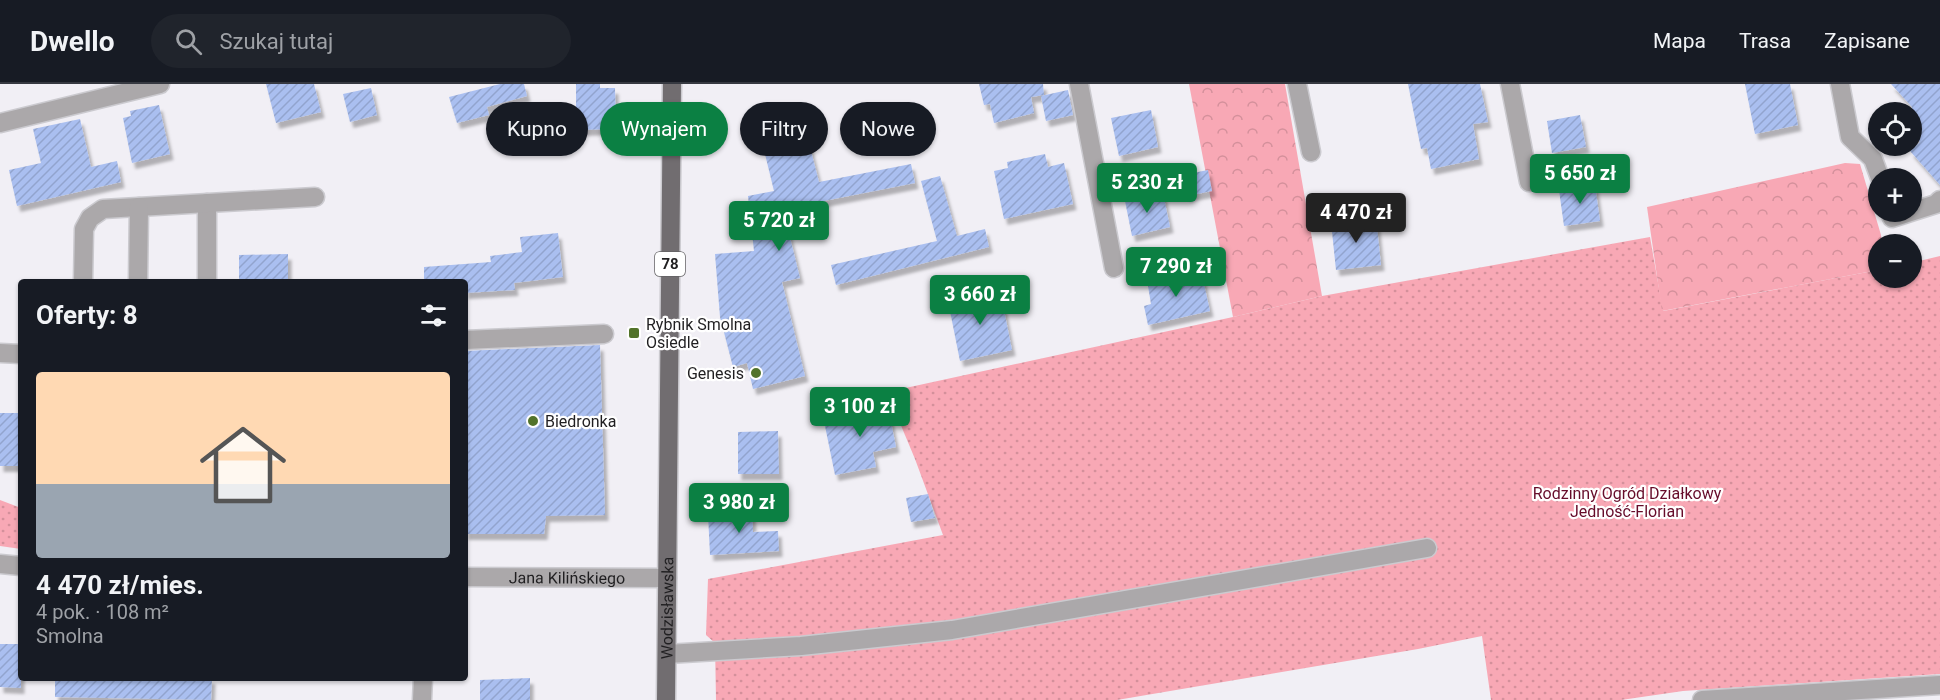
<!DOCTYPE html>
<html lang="pl">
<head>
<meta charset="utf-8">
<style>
	body { margin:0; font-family:Roboto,sans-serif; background:#20242c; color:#f1f3f6; height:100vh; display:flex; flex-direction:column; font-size:22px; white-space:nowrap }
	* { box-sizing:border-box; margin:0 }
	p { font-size:20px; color:#9ea1a6 }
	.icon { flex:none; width:33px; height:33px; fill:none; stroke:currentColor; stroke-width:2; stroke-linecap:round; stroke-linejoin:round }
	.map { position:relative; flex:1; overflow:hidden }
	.panel { position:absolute; left:18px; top:195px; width:450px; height:402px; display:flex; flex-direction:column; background:#171b24; border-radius:6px; box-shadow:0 2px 4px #0004 }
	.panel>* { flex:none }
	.guide { position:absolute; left:486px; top:18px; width:570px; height:54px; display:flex; gap:12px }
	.buttons { position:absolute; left:1868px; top:18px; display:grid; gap:12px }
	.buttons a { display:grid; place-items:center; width:54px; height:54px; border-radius:50%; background:#171b24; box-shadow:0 2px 4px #0004; font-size:30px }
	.price { position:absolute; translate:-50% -51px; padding:0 14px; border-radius:6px; background:#0b8043; color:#fff; font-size:20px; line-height:39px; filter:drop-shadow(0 2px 3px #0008) }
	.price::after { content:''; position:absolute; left:50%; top:36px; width:18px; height:14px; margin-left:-9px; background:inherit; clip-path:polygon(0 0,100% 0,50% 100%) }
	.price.selected { background:#222; color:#fff }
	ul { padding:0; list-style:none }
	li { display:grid; align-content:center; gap:12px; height:318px; padding:0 18px }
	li+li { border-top:2px solid #363941 }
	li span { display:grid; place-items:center; height:186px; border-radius:6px; color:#555 }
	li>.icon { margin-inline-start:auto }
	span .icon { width:108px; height:108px; fill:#fffc; stroke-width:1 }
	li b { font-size:26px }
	h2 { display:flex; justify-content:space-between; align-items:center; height:72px; padding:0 18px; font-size:26px }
	.chip { padding:0 21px; border-radius:27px; background:#171b24; box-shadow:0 2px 4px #0004; font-size:21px; line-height:54px }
	.chip.selected { background:#0b8043; color:#fff }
	header { display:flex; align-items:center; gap:36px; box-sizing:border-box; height:84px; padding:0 30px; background:#171b24; border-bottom:2px solid #363941 }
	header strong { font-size:28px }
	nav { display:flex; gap:33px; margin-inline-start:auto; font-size:21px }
	.search { width:420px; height:54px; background:#20242c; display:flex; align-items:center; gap:15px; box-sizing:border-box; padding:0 21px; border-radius:33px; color:#9ea1a6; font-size:22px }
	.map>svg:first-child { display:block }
	.green { fill:url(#green-dots) }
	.forest { fill:url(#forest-crowns) }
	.building { fill:url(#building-hatch); filter:url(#shadow) }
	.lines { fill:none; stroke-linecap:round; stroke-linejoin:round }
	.minor-casing { stroke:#cbcacf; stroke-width:21 }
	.major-casing { stroke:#cbcacf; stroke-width:21 }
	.minor { stroke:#aba8aa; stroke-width:18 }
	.major { stroke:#716d70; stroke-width:18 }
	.poi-dot { fill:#52732a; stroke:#fff; stroke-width:2 }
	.labels { text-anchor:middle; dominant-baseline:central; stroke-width:4.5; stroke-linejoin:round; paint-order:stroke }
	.shield { fill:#fff; stroke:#636264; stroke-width:1.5 }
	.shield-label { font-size:15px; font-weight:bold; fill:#201f21 }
	.poi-label { font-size:16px; fill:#201f21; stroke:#fff; text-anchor:start }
	.park-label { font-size:16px; fill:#660c2a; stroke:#fff }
	.street-label { font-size:16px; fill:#201f21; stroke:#fff }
</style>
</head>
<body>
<header>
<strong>Dwello</strong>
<div class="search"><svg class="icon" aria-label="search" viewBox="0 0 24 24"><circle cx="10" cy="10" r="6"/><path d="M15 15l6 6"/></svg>Szukaj tutaj</div>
<nav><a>Mapa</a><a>Trasa</a><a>Zapisane</a></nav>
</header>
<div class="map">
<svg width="1940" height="616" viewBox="0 0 1940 616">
	<defs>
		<pattern id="green-dots" width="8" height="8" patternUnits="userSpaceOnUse" patternTransform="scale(1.5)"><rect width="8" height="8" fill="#f8a8b5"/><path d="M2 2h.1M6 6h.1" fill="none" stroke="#d4909b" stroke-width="1.8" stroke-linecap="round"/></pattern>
		<pattern id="forest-crowns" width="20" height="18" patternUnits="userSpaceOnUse" patternTransform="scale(1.5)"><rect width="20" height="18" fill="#f8a8b5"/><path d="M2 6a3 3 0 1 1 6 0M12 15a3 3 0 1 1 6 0" fill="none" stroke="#d4909b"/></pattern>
		<pattern id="building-hatch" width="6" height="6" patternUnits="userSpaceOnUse" patternTransform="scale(1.5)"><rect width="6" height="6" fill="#aabff0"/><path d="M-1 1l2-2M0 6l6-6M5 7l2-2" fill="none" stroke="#92a4ce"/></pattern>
		<filter id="shadow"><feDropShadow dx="3.5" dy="6" stdDeviation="1.5" flood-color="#0004"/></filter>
	</defs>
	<rect width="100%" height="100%" fill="#f1eff5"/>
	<path class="green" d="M 1650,153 L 1663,227 L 1878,186 L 1878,194 L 1911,194 L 1911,179 L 1940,172 L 1940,590 L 1683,607 L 1621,616 L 1491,616 L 1482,552 L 1418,565 L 1117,616 L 716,616 L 715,559 L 706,551 L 708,495 L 943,451 L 915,375 L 887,308 L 1233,233 L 1322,212 Z
		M 0,416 L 21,424 L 21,465 L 0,462 Z"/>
	<path class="forest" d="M 1189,0 L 1285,0 L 1322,212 L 1233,233 Z
		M 1845,79 L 1860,80 L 1881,151 L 1882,160 L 1878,160 L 1878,186 L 1662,227 L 1647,123 Z"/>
	<path class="building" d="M 266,0 L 314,0 L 321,28 L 276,39 Z
		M 500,0 L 524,0 L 527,12 L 487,23 L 489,31 L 457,39 L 449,13 Z
		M 576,0 L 600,0 L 600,4 L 615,4 L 616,45 L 576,46 Z
		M 979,0 L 1043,0 L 1044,11 L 1031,13 L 1034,29 L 994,39 L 990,20 L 984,21 Z
		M 1408,0 L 1480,0 L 1488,38 L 1473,40 L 1479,75 L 1431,85 L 1427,64 L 1421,65 Z
		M 1745,0 L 1790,0 L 1798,41 L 1755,50 Z
		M 1891,0 L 1940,0 L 1940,101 L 1910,67 L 1920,58 L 1911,49 L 1912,23 Z
		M 371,4 L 377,31 L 350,38 L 343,10 Z
		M 1068,6 L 1073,31 L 1046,37 L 1041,12 Z
		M 159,21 L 170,70 L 132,79 L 123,34 L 131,32 L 130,27 Z
		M 1151,26 L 1158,63 L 1119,72 L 1111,34 Z
		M 801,28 L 819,98 L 911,80 L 915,99 L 783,125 L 800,194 L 782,198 L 805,292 L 753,305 L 747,279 L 733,283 L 720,233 L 715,170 L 754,167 L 748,112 L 774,107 L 757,37 Z
		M 1580,31 L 1586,63 L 1552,69 L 1547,37 Z
		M 80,35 L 91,83 L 117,77 L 121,98 L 17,122 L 9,86 L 41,79 L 33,45 Z
		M 1045,70 L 1048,83 L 1064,79 L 1073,120 L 1004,135 L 994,87 L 1008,84 L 1007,78 Z
		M 1208,86 L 1212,107 L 1187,112 L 1183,91 Z
		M 940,92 L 957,152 L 985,145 L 989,163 L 836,201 L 831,181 L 937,157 L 921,97 Z
		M 1595,101 L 1600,137 L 1564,142 L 1559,106 Z
		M 1163,109 L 1170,143 L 1132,152 L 1125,117 Z
		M 1376,133 L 1381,181 L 1336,186 L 1331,138 Z
		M 558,149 L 563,193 L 514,199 L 515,206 L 465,209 L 465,198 L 424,198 L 424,183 L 491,178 L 490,172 L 522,168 L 520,153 Z
		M 288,170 L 288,198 L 239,198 L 239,171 Z
		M 1184,188 L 1185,194 L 1202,191 L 1210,227 L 1148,241 L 1144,222 L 1151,220 L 1148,202 L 1160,200 L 1158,194 Z
		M 1000,206 L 1012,266 L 960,277 L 948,217 Z
		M 600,261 L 605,431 L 546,432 L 544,450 L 465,450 L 465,267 Z
		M 887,318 L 896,363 L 873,368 L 876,383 L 835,391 L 825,342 L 844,338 L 842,328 Z
		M 0,329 L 21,329 L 21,382 L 0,382 Z
		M 778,347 L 779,390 L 738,390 L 738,348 Z
		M 928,410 L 935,434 L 911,438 L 906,414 Z
		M 752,422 L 753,448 L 778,447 L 779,467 L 710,471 L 708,430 L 725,430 L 725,423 Z
		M 0,560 L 21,560 L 21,604 L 0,603 Z
		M 55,594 L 212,594 L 211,616 L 55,613 Z
		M 530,594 L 530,616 L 480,616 L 480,596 Z"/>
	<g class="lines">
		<g class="minor-casing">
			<g id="minor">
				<path d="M 1079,0 L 1114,184"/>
				<path d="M 1297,0 L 1311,68"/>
				<path d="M 1510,0 L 1529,98"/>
				<path d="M 1840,0 L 1850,53 L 1873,75 L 1880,94"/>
				<path d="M 0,39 L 160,0"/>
				<path d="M 207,119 L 207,198"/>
				<path d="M 1890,128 L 1892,134 L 1936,120 L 1940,116"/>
				<path d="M 83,198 L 84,145 L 90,134 L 103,125 L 315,113"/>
				<path d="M 138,198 L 139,123"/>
				<path d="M 465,256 L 604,250"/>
				<path d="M 0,269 L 21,270"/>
				<path d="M 0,480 L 21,482"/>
				<path id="s1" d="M 465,493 L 667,494"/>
				<path d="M 667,570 L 801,562 L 952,546 L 1427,464"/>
				<path d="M 422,616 L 423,594"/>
				<path d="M 1702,616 L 1940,601"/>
			</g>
		</g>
		<g class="major-casing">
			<g id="major">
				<path id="s2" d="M 666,616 L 672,0"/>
			</g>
		</g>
		<use href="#minor" class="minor"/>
		<use href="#major" class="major"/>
	</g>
	<g class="poi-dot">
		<rect x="628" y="243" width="12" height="12" rx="3"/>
		<circle cx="756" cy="289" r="6"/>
		<circle cx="533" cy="337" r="6"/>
	</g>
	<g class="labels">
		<rect class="shield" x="655" y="168" width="30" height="24" rx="4.5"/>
		<g class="shield-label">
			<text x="670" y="180">78</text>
		</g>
		<g class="poi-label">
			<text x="646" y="240">Rybnik Smolna<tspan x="646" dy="18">Osiedle</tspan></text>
			<text x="744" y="289" text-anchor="end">Genesis</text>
			<text x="545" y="337">Biedronka</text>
		</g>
		<g class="park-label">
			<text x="1627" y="409">Rodzinny Ogród Działkowy<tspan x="1627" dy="18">Jedność-Florian</tspan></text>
		</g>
		<g class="street-label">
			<text stroke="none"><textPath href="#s1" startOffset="102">Jana Kilińskiego</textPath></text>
			<text stroke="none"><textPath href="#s2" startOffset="92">Wodzisławska</textPath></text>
		</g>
	</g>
</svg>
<div class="buttons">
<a><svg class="icon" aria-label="locate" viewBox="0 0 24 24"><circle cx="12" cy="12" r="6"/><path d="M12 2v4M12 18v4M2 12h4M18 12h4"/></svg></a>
<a>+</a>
<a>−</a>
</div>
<b class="price" style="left:1580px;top:121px">5 650 zł</b>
<b class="price" style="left:1147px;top:130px">5 230 zł</b>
<b class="price selected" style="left:1356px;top:160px">4 470 zł</b>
<b class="price" style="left:779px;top:168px">5 720 zł</b>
<b class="price" style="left:1176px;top:214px">7 290 zł</b>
<b class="price" style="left:980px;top:242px">3 660 zł</b>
<b class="price" style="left:860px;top:354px">3 100 zł</b>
<b class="price" style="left:739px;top:450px">3 980 zł</b>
<div class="guide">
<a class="chip">Kupno</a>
<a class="chip selected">Wynajem</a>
<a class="chip">Filtry</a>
<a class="chip">Nowe</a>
</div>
<section class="panel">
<h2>Oferty: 8<svg class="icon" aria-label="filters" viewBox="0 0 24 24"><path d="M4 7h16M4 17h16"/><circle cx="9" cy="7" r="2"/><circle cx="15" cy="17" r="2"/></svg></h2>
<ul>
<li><span style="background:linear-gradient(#ffd9b3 60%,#9aa5b1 0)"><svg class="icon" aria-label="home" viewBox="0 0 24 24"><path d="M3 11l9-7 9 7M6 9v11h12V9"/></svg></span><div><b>4 470 zł/mies.</b><p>4 pok. · 108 m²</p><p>Smolna</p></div></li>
</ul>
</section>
</div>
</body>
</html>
